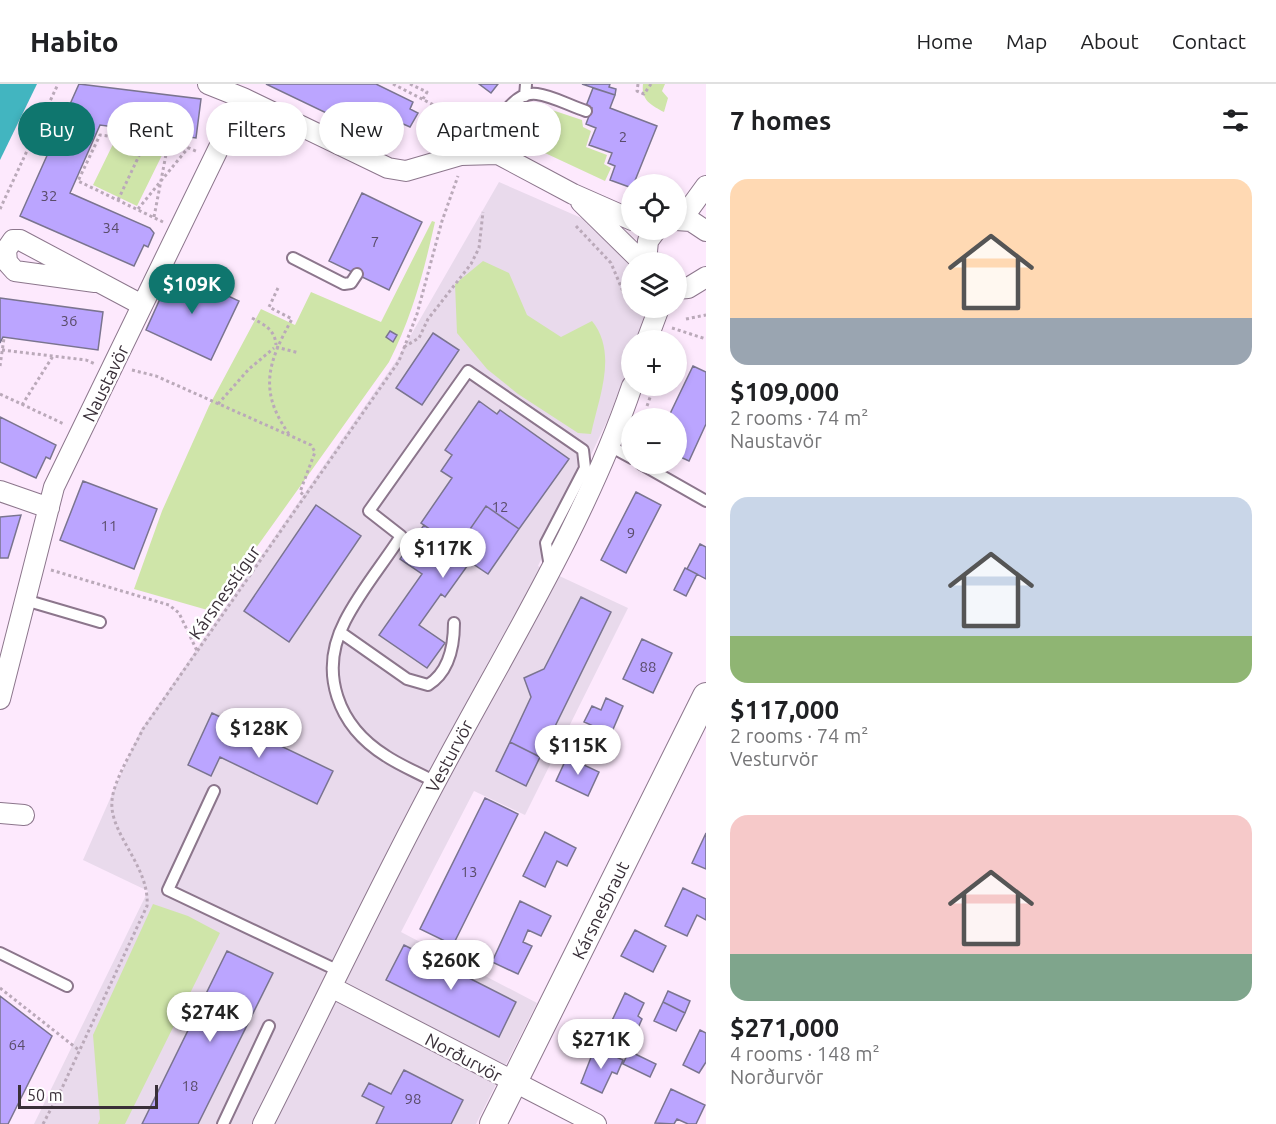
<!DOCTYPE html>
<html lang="en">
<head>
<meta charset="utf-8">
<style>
	body { margin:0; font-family:Ubuntu,sans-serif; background:#f6f6f6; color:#202124; height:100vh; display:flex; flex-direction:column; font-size:22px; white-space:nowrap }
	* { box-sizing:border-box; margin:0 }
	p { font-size:20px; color:#757577 }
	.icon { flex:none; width:33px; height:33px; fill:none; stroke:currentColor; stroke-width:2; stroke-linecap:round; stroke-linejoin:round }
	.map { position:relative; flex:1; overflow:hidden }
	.sheet { display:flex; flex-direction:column; background:#fff; width:570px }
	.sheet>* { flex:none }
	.top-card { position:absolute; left:18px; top:18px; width:570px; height:54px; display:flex; gap:12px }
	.buttons { position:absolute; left:621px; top:90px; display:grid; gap:12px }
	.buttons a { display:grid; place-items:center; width:66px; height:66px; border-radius:50%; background:#fff; box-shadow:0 3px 9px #0003; font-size:30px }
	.scale { position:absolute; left:18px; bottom:15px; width:140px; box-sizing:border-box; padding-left:6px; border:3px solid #392f38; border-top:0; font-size:16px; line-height:21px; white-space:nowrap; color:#392f38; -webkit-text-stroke:4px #fff; paint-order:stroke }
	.price { position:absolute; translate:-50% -51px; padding:0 14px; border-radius:21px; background:#fff; color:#222; font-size:20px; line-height:39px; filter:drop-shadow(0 2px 3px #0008) }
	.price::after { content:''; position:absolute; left:50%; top:36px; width:18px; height:14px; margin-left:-9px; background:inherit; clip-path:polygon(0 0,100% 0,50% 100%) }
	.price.current { background:#0f766e; color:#fff }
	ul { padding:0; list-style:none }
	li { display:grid; align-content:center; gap:12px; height:318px; padding:0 24px }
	li span { display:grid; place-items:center; height:186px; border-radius:18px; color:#555 }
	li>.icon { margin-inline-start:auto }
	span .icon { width:108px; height:108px; fill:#fffc; stroke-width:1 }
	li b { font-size:26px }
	h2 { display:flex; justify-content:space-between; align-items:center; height:72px; padding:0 24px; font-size:26px }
	.chip { padding:0 21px; border-radius:27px; background:#fff; box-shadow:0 3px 9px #0003; font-size:21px; line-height:54px }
	.chip.current { background:#0f766e; color:#fff }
	header { display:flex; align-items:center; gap:36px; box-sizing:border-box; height:84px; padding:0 30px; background:#fff; border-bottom:2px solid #e0e0e0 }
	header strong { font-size:28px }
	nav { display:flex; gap:33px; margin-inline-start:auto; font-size:21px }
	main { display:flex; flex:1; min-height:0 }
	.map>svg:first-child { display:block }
	.industrial { fill:#e9daec }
	.green { fill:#cfe5a9 }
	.water { fill:#42b5c0 }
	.building { fill:#bba5ff; stroke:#7a748f; stroke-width:1.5 }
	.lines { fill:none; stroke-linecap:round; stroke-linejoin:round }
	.service-casing { stroke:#8c768c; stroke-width:14 }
	.minor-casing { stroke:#8c768c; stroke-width:22 }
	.tertiary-casing { stroke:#8c768c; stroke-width:28 }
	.path { stroke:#baa9b9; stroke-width:3; stroke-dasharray:3 3; stroke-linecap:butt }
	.service { stroke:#fff; stroke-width:10 }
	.minor { stroke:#fff; stroke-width:20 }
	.tertiary { stroke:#fff; stroke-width:26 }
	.labels { text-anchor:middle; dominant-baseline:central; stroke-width:5; stroke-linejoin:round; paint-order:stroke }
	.number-label { font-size:15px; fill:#5a4c6a }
	.street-label { font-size:18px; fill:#392f38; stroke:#fff }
</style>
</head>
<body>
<header>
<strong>Habito</strong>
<nav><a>Home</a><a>Map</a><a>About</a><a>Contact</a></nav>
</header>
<main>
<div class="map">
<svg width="706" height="1040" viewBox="0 0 706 1040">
	<rect width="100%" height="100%" fill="#fde9fd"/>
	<path class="industrial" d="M 499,98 L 671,173 L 669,178 L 632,178 L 632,224 L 652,224 L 639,256 L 632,256 L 631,276 L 608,335 L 538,482 L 628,524 L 525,731 L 474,707 L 401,848 L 537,919 L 476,1040 L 34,1040 L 148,807 L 83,776 L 140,647 L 396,277 Z"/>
	<path class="green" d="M 643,0 L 665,0 L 662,7 L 668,14 L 664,28 C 651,21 641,16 643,0 Z
		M 528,23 L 543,23 L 582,36 L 583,43 L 591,47 L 586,63 L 607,71 L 604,80 L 611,84 L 605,97 L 502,49 L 519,27 Z
		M 115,56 L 165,65 L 137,122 L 93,101 Z
		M 432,137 L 435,138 C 424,187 412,233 389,278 L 211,527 L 134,505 L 162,427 L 209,322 L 261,225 L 295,241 L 311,208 L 381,238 Z
		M 483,177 L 509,189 L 527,231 L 561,253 L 592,237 C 618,269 599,313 591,350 L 578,349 L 518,310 L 487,285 L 457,249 L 455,200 Z
		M 153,820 L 188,832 L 220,849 L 125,1040 L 98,1040 L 100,1035 L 93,951 Z"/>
	<path class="water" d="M 0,0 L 37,0 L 0,76 Z"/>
	<path class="building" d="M 79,0 L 201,15 L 196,54 L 100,41 L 70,109 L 150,144 L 154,149 L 148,163 L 144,161 L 134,182 L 20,132 Z
		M 266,0 L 376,0 L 413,18 L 410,25 L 418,29 L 410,43 L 401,39 L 391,60 Z
		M 479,0 L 498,0 L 491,9 Z
		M 582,0 L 610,0 L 609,3 L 616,5 L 615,11 Z
		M 593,4 L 615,11 L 610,24 L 657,42 L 632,104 L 610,96 L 615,82 L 608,79 L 612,69 L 589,61 L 596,44 L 586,40 L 592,24 L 586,22 Z
		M 362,109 L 422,138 L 389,206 L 329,177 Z
		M 173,186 L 239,217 L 211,276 L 146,246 Z
		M 0,214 L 103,228 L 98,266 L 3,253 L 0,259 Z
		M 390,247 L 397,251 L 393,258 L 386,253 Z
		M 433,249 L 459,266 L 422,321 L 396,304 Z
		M 693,282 L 706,288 L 706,340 L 689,377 L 676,371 L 676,334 L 668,334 Z
		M 479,317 L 497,330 L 500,326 L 569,375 L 519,445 L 486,422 L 457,464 L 421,439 L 452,394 L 441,387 L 452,371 L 445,366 Z
		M 0,333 L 56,361 L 50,375 L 46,373 L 36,394 L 0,378 Z
		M 83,397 L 157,425 L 134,485 L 60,456 Z
		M 636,408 L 661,421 L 626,489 L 601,476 Z
		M 316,421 L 361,452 L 289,558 L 244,527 Z
		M 486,422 L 519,445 L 488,490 L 470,478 L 445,513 L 441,510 L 419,541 L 445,559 L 427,584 L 379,551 L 422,490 L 400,475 L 424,441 L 457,464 Z
		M 21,431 L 8,474 L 0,474 L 0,433 Z
		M 700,460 L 706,463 L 706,495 L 687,485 Z
		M 685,484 L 697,490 L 686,512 L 674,506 Z
		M 581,513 L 611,528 L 540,673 L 510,658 L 531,613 L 524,594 L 544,585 Z
		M 642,555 L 672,569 L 653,609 L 623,595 Z
		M 606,614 L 623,622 L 611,650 L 584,638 L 592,622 L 601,626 Z
		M 212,629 L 333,687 L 317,720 L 220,673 L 211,692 L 188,681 Z
		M 510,658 L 540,673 L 526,702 L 496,687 Z
		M 567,673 L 599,688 L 588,712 L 556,697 Z
		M 485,714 L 518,730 L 453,861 L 420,845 Z
		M 545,748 L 576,764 L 567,782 L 557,777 L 545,803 L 523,792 Z
		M 706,749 L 706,785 L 692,779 Z
		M 683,804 L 706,815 L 706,836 L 697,831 L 687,852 L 665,842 Z
		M 520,817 L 551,832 L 541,852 L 528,846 L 523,858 L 532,862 L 518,890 L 492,878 Z
		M 635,846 L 666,862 L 653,888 L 621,872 Z
		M 404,861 L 516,918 L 499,953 L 386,896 Z
		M 227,867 L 273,889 L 198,1040 L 142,1040 Z
		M 668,907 L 690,917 L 685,929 L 663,918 Z
		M 625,909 L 644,919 L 638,932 L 642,935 L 638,944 L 634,941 L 628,955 L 608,945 Z
		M 0,912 L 52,952 L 8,1040 L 0,1040 Z
		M 663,918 L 685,929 L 676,947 L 654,937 Z
		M 700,946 L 706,949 L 706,978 L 699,989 L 683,981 Z
		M 595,963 L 623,976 L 617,990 L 612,988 L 602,1009 L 581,999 Z
		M 629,967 L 656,980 L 650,993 L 623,980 Z
		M 404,986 L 463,1016 L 451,1040 L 376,1040 L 384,1023 L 362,1012 L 369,999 L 391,1010 Z
		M 671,1005 L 705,1021 L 696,1040 L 688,1040 L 677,1035 L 674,1040 L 655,1039 Z"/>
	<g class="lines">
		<g class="service-casing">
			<path id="service" d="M 525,12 L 526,0
				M 483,69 C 492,50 509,6 537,10 C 553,12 570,22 586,27
				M 293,174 L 344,200 L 351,199 L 357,190
				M 608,361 L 632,374
				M 641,380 L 706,417
				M 25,516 L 100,538
				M 340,548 L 407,595 L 428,601 C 449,588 454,562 454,539
				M 435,698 C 419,689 401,682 386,672 C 338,642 318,589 345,537 C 360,507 383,480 401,452 L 369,427 L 468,287 L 583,366 L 585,384 L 546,459 L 550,483
				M 214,707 L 168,806 L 341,888
				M 0,869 L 67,902
				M 223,1040 L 269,942"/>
		</g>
		<g class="minor-casing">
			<path id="minor" d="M 208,0 L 243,14 L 388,84 L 406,87 L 461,71 L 498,70 L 573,110 L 632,136
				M 581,118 L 642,178
				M 682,135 L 706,102
				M 676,136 L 691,137 L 706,147
				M 646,178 L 648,157 L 656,146
				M 95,198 L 15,187 L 7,178 L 6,166 L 13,156 L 20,156 L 142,221
				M 676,205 L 688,204 L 706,193
				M 647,256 L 659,224
				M 0,407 L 49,424
				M 0,615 L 54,403 L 243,14
				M 0,729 L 24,731
				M 333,904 L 596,1040
				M 263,1040 C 324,920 381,798 445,680 C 511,557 587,434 632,302"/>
		</g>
		<g class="tertiary-casing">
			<path id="tertiary" d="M 493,1040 L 706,612"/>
		</g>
		<path class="path" d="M 393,0 L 480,45
			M 410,0 L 427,8 L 423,15
			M 638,0 L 637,7 L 644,10 L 651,0
			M 118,116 L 146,57
			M 0,125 L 58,0
			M 138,125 L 188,64
			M 154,133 L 168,60
			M 163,138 L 78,97 L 100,51 L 184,62 L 198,68
			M 576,142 L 611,179 L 624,210
			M 278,204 L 269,223 L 292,235 C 268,278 258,307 289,350
			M 252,234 C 265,241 275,246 276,261
			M 686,235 L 706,231
			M 672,244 L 706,255
			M 276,263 L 299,269
			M 404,263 L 419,254 L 428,235 L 471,180 L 479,164 L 483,128
			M 2,266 L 86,276 L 95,280
			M 0,282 L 4,254
			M 132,286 L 156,292 L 311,361 L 315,368 L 300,408 L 306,413
			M 0,310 L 64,340
			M 218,320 L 249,285 L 274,264
			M 22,321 L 53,272
			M 647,322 L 654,302
			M 51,486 L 169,521 L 179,529 L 198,569
			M 0,904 L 80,967
			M 43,1040 L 62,1004 L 147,822 C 150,782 109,750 112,717 C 113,697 134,664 143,645 L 399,277 L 417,230 L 442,137 L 458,92"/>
		<use href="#service" class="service"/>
		<use href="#minor" class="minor"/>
		<use href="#tertiary" class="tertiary"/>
	</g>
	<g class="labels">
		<g class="number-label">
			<text x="623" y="52">2</text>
			<text x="49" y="111">32</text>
			<text x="111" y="143">34</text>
			<text x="375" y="157">7</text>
			<text x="69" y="236">36</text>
			<text x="500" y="422">12</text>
			<text x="109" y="441">11</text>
			<text x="631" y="448">9</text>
			<text x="648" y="582">88</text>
			<text x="469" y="787">13</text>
			<text x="17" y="960">64</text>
			<text x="190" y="1001">18</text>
			<text x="413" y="1014">98</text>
		</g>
		<g class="street-label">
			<text transform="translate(105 299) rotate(-64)">Naustavör</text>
			<text transform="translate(224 508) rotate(-55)">Kársnesstígur</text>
			<text transform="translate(449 672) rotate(-62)">Vesturvör</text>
			<text transform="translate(600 826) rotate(-64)">Kársnesbraut</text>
			<text transform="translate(464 973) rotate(28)">Norðurvör</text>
		</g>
	</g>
</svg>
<div class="buttons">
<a><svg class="icon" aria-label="locate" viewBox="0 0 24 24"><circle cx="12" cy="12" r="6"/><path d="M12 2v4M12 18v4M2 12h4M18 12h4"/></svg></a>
<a><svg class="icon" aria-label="layers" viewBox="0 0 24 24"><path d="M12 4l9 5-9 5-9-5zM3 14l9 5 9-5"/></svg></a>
<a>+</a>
<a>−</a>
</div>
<div class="scale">50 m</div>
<b class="price current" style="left:192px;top:231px">$109K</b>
<b class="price" style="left:443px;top:495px">$117K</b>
<b class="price" style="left:259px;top:675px">$128K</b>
<b class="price" style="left:578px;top:692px">$115K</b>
<b class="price" style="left:451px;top:907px">$260K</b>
<b class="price" style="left:210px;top:959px">$274K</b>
<b class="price" style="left:601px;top:986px">$271K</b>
<div class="top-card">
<a class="chip current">Buy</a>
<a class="chip">Rent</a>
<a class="chip">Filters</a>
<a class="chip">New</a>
<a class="chip">Apartment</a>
</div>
</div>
<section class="sheet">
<h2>7 homes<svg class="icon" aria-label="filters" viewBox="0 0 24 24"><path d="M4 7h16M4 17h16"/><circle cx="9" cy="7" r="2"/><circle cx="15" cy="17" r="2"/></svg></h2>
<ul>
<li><span style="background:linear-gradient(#ffd9b3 75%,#9aa5b1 0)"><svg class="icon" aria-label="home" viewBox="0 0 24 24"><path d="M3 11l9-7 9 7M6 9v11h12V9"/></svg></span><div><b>$109,000</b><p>2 rooms · 74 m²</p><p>Naustavör</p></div></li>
<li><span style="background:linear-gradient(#c9d6e8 75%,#8fb573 0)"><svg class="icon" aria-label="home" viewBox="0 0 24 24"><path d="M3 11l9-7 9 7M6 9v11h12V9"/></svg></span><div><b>$117,000</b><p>2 rooms · 74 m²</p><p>Vesturvör</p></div></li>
<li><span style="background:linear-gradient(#f6c9c9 75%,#7fa58c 0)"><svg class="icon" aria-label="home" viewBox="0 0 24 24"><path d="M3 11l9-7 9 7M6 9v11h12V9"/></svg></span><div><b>$271,000</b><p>4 rooms · 148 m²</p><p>Norðurvör</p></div></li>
</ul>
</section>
</main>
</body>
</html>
